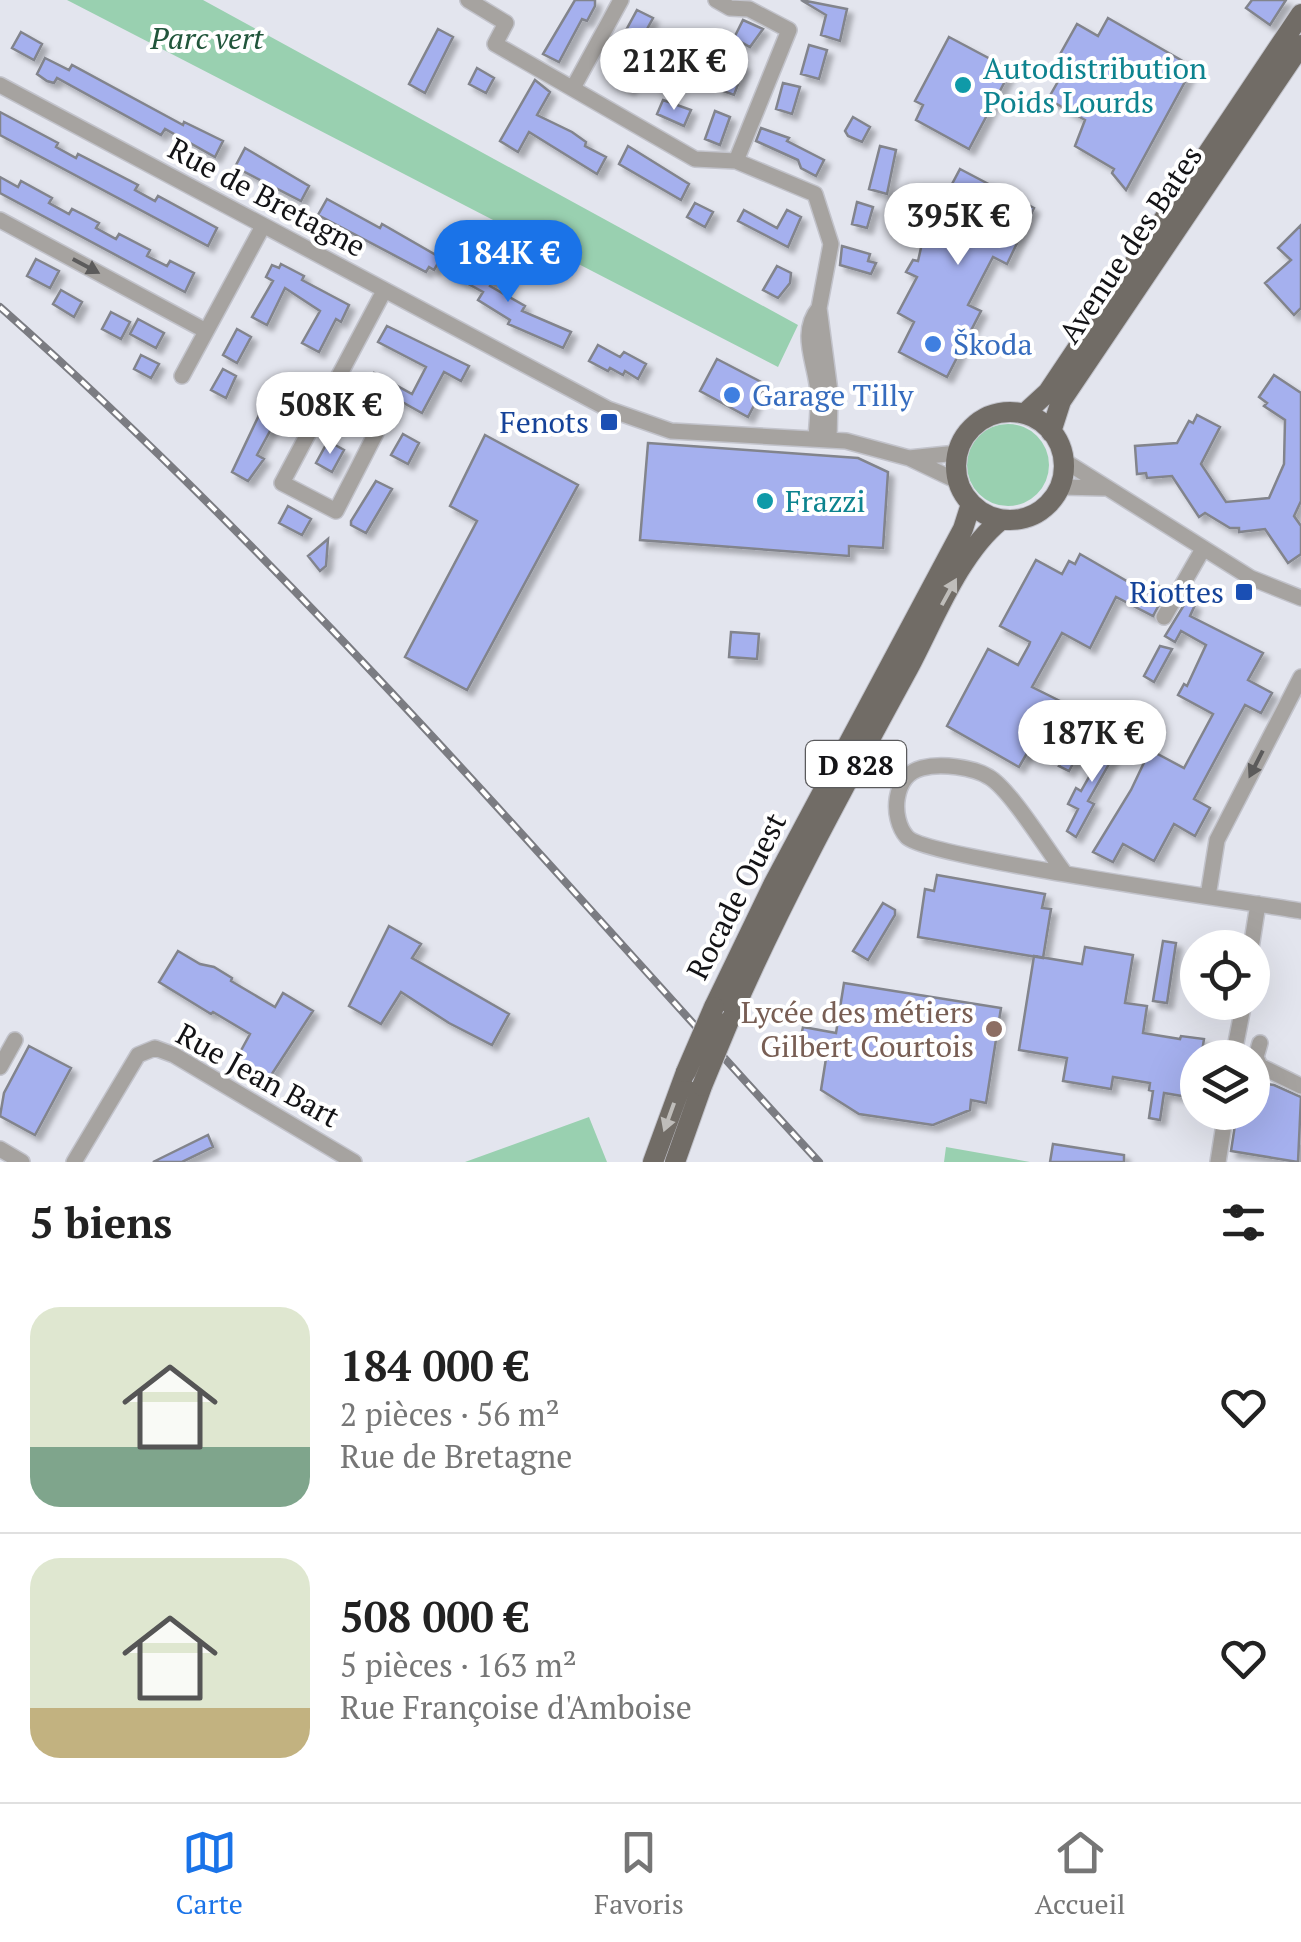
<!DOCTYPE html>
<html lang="fr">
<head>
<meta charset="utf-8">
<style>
	body { margin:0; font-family:"PT Serif",serif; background:#f2f2f2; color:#222; height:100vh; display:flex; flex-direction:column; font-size:38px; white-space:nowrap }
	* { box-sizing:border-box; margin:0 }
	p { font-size:32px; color:#767676 }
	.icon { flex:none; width:55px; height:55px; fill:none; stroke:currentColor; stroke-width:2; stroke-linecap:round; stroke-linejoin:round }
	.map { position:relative; height:1162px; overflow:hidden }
	.sheet { display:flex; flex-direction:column; background:#fff; flex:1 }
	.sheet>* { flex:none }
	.buttons { position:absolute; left:1180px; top:930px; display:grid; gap:20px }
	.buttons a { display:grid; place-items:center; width:90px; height:90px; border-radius:50%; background:#fff; box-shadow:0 10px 40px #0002; font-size:50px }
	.price { position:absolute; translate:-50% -85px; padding:0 22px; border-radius:35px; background:#fff; color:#222; font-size:32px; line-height:65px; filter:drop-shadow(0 2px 5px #0008) }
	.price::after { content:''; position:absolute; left:50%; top:60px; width:30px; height:22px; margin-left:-15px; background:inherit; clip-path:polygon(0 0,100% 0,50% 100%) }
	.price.current { background:#1a73e8; color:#fff }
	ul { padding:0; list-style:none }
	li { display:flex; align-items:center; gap:30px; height:250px; padding:0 30px }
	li+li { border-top:2px solid #e0e0e0 }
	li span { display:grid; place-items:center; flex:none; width:280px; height:200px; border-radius:30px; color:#555 }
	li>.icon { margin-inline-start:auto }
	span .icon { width:120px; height:120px; fill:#fffc; stroke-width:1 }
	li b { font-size:42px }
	h2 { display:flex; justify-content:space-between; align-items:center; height:120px; padding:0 30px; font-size:42px }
	.dock { display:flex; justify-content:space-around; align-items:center; height:140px; border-top:2px solid #e0e0e0; background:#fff; font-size:28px; color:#767676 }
	.dock a { display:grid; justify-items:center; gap:5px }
	.dock .current { color:#1a73e8 }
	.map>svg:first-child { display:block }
	.green { fill:#99d0b0 }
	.building { fill:#a5b0ee; stroke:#82848c; stroke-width:2.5; filter:url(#shadow) }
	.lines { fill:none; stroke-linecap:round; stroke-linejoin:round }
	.minor-casing { stroke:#c2c3cb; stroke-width:18 }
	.major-casing { stroke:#c2c3cb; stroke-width:22 }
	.minor { stroke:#a6a3a0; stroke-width:15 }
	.major { stroke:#716c66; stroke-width:20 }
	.rail-casing { stroke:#7b7c82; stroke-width:8 }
	.rail { stroke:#fff; stroke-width:4; stroke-dasharray:11; stroke-linecap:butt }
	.major-bridge-casing { stroke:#c2c3cb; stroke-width:22; stroke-linecap:butt }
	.major-bridge { stroke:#716c66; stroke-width:20 }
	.oneway { fill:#5c5b5b }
	.oneway2 { fill:#bfbdba }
	.culture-dot { fill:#0f9aa8; stroke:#fff; stroke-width:4 }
	.shop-dot { fill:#3f7fe0; stroke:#fff; stroke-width:4 }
	.transit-dot { fill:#1a4fb4; stroke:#fff; stroke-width:4 }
	.education-dot { fill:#8d6e63; stroke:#fff; stroke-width:4 }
	.labels { text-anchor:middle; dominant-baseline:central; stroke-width:8; stroke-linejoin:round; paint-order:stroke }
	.shield { fill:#fff; stroke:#5a5a5c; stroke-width:2.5 }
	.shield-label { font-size:28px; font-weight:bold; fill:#131316 }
	.park-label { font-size:30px; font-style:italic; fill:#21553b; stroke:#fff }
	.culture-label { font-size:30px; fill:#0d838f; stroke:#fff; text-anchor:start }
	.street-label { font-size:30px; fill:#131316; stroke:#fff }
	.shop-label { font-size:30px; fill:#366cbe; stroke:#fff; text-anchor:start }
	.transit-label { font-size:30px; fill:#164399; stroke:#fff; text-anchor:end }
	.education-label { font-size:30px; fill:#785e54; stroke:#fff; text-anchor:end }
</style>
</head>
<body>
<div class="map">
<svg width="1301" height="1162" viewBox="0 0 1301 1162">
	<defs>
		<filter id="shadow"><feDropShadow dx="5.5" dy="5.5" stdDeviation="2.5" flood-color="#0004"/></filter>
	</defs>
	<rect width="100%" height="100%" fill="#e3e5ee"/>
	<path class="green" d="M 67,0 L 203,0 L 798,325 L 778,367 Z
		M967 465a41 41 0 1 1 82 0a41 41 0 1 1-82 0Z
		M 589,1117 L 607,1162 L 465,1162 Z
		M 946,1147 L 1030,1162 L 944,1162 Z"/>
	<path class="building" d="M 575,0 L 595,0 L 595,6 L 587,21 L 582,19 L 559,62 L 543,54 Z
		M 801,0 L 847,9 L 840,41 L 821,35 L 826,15 Z
		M 1252,0 L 1286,0 L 1270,25 L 1246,8 Z
		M 637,10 L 653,18 L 640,42 L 624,34 Z
		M 1108,18 L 1193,67 L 1126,190 L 1112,173 L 1114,169 L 1075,146 L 1085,120 L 1048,99 L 1064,71 L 1054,65 L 1077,24 L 1098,36 Z
		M 743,20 L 763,29 L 750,47 L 734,38 Z
		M 438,29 L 453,37 L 425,93 L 409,84 Z
		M 21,32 L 42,44 L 34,60 L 12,48 Z
		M 949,37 L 1011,70 L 969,149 L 916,120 L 923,105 L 915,101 Z
		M 809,45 L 827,50 L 819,79 L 801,74 Z
		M 626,54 L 642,63 L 629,89 L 612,80 Z
		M 45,58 L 69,70 L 72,65 L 183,125 L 184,122 L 223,141 L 215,157 L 165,129 L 161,135 L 57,78 L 54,83 L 47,81 L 37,74 Z
		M 730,60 L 745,66 L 734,95 L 718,89 Z
		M 477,68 L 494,78 L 486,93 L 469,84 Z
		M 535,80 L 550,92 L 537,115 L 572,132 L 586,142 L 585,146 L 606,157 L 597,174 L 529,132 L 518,152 L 500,141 Z
		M 783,83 L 800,87 L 792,114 L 776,109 Z
		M 663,100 L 691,110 L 684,126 L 657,114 Z
		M 715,111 L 730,117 L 720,145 L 705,139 Z
		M 0,112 L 58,143 L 56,147 L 76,158 L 78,154 L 138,185 L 135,190 L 155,201 L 158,196 L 217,228 L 208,246 L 0,135 Z
		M 853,117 L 870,127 L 862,142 L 848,136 L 845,131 Z
		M 761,128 L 789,138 L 787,141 L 824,160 L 816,176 L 801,168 L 798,160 L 756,141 Z
		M 628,146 L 689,184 L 681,200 L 619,164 Z
		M 880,146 L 896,150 L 887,194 L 869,189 Z
		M 245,148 L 309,186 L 301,201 L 235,167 Z
		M 960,169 L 1034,208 L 1007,264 L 993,257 L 968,305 L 981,311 L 947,377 L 899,352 L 914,322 L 898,313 L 917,277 L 906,272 L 913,260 L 918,261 L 923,239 Z
		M 0,177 L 18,187 L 21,181 L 52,198 L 49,203 L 69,214 L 72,209 L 84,215 L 99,223 L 96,228 L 116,239 L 119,234 L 150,250 L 147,256 L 167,266 L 170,261 L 194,273 L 185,292 L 0,193 Z
		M 327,199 L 380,228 L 382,224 L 441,258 L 434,270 L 429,267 L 426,272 L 318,215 Z
		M 857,202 L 873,207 L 867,228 L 852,224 Z
		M 695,203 L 713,212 L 705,227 L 687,217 Z
		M 744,210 L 777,228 L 787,210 L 801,217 L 788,247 L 738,221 Z
		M 1301,225 L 1301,308 L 1294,315 L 1265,283 L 1291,260 L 1278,248 Z
		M 842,246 L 870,254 L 868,261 L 876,263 L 871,274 L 840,265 Z
		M 459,258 L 495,277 L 490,286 L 525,306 L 522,311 L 571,332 L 563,348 L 508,324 L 510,320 L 478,300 L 483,292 L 450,274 Z
		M 36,259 L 59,271 L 50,288 L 27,276 Z
		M 281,264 L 304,276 L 302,280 L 349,305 L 341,322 L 336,319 L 319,352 L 302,343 L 320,311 L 285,288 L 267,325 L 252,317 L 273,281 L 266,277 L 272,265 L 279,268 Z
		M 777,266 L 791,273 L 790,283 L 778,298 L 763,290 Z
		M 61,290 L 82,302 L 74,317 L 53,304 Z
		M 111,312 L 130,322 L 121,339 L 102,329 Z
		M 138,319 L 164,333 L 156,348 L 130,334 Z
		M 387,326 L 469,366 L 461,381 L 444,372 L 422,413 L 393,397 L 389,404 L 365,389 L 374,373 L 412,394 L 426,367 L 378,342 Z
		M 237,329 L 251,337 L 237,363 L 223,355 Z
		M 598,345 L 620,357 L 624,352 L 646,364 L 638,379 L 625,371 L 623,375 L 610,368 L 608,371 L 589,361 Z
		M 141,355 L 159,364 L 151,378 L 134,369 Z
		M 717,359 L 765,384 L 748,417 L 700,391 Z
		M 223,369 L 236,376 L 226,398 L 211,390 Z
		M 1274,375 L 1301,393 L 1301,501 L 1294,516 L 1301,526 L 1301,554 L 1288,563 L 1265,529 L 1239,532 L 1239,528 L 1230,528 L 1205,513 L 1199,517 L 1172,476 L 1147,478 L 1146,473 L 1137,474 L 1135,446 L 1177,443 L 1189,421 L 1193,423 L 1197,415 L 1220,427 L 1201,464 L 1226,502 L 1269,498 L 1284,464 L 1285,420 L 1264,406 L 1267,403 L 1259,397 Z
		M 284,377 L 300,386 L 287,411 L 282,409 L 257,455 L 264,459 L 248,481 L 232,472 L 260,413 L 264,415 Z
		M 403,434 L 419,443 L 408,464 L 391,455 Z
		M 485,435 L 578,485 L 467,690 L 405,657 L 477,521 L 450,506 Z
		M 328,441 L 344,450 L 332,472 L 316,463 Z
		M 648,443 L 858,458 L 888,472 L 883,548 L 849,546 L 849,556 L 640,540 Z
		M 376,481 L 392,489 L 366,533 L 351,525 L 351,521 Z
		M 288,506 L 311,519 L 302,535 L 279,523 Z
		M 328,539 L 326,566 L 320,571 L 308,556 Z
		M 1080,554 L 1151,595 L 1157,585 L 1167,590 L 1153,616 L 1116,597 L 1090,648 L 1062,633 L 1032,687 L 1060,701 L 1034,750 L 1030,748 L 1019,767 L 947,726 L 988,649 L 1018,665 L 1029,645 L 1030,642 L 1000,626 L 1036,560 L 1062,574 L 1069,561 L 1075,564 Z
		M 1187,600 L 1195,605 L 1190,616 L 1263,653 L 1248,680 L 1272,693 L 1261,713 L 1245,705 L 1229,734 L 1194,799 L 1210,808 L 1195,836 L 1174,824 L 1154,861 L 1123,844 L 1113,862 L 1093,852 L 1131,790 L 1150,750 L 1184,768 L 1213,714 L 1178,695 L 1184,684 L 1187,686 L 1206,645 L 1181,631 L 1175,642 L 1165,636 Z
		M 731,632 L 759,634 L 757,659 L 729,657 Z
		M 1160,646 L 1172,649 L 1154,682 L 1144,676 Z
		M 1086,715 L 1096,721 L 1069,771 L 1059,766 L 1081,740 L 1074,737 Z
		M 1115,731 L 1125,736 L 1088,801 L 1094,804 L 1076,837 L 1067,831 L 1078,809 L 1068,804 L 1076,788 L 1081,791 Z
		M 937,875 L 1045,894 L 1042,908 L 1051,909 L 1043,958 L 918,937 L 925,889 L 934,891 Z
		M 883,903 L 895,910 L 895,915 L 868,960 L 853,951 Z
		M 389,926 L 421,944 L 412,958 L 509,1014 L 492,1045 L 449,1023 L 401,992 L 381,1024 L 349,1006 Z
		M 1163,941 L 1176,943 L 1167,1003 L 1153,1001 Z
		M 1085,947 L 1133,955 L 1125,1003 L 1147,1006 L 1143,1033 L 1180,1039 L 1181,1036 L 1204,1039 L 1201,1058 L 1198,1058 L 1198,1084 L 1190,1083 L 1188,1097 L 1164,1093 L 1160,1120 L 1149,1118 L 1153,1091 L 1149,1090 L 1150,1083 L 1113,1077 L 1111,1089 L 1063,1081 L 1067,1058 L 1019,1050 L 1034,956 L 1082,964 Z
		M 178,951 L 200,964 L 214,967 L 232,978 L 231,981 L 275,1007 L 283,993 L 313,1011 L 264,1086 L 232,1067 L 250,1034 L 213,1012 L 211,1014 L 159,982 Z
		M 844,983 L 1001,1008 L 986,1103 L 971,1100 L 970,1110 L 933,1125 L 859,1114 L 821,1090 L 828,1046 L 800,1041 L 803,1027 L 836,1033 Z
		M 29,1046 L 71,1068 L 35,1135 L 0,1116 L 4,1093 Z
		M 1252,1082 L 1274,1085 L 1301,1097 L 1298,1162 L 1231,1151 L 1237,1112 L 1252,1112 Z
		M 208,1135 L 213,1147 L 182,1162 L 153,1162 Z
		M 1053,1144 L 1124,1155 L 1124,1162 L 1050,1162 Z"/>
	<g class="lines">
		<g class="minor-casing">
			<path id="minor" d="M 468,0 L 506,23 L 495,44 L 695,159 L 736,161 L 815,194 L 831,244 L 819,308 L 830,392 L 829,440
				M 716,0 L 730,8 L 749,9 L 789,30 L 736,161
				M 0,85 L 608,409 L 671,431 L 846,441 L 909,458 L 957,481
				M 573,88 L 621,0
				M 0,220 L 206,331
				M 182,376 L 263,226
				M 322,405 L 376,433 L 336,511 L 282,483 L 384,291
				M 816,439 C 817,421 820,402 817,384 C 813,357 800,331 819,308
				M 909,458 L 957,453
				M 1063,460 L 1251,578 L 1301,598
				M 1060,487 L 1104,488
				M 1164,617 L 1203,549
				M 1064,872 C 1048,851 1010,789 989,777 C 973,767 941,763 922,768 C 893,775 890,818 907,837 C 926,858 1249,902 1301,911
				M 1208,896 L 1217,840 L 1301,677
				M 1251,948 L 1258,904
				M 1260,1043 L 1256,1057 L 1260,1066 L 1301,1086
				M 1233,1058 L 1244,1002
				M 0,1067 L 15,1040
				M 0,1149 L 22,1162
				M 74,1162 L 138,1055 L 155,1048 L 174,1055 L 354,1162
				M 1218,1162 L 1226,1112"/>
		</g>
		<g class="major-casing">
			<path id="major" d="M956 466a54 54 0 1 1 108 0a54 54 0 1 1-108 0Z
				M 1024,414 L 1048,392 L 1301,14
				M 1051,432 L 1061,401 L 1301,45
				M 714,1007 L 773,885 L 963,529 L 971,504
				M 729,1021 C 782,899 846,783 909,667 C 934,620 960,552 1001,520
				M 653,1162 L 686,1072
				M 675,1162 L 702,1086"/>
		</g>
		<use href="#minor" class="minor"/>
		<use href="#major" class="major"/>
		<g class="rail-casing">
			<path id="rail" d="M 0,307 C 296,569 552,871 819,1162"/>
		</g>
		<use href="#rail" class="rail"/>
		<g class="major-bridge-casing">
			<path id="major-bridge" d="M 686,1072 L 714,1007
				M 702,1086 L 729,1021"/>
		</g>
		<use href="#major-bridge" class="major-bridge"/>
	</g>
	<defs><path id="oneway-solid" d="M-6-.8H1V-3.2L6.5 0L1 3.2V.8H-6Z" transform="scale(2.5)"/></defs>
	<g class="oneway">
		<use href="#oneway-solid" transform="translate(86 266) rotate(28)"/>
		<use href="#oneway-solid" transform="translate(1256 764) rotate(117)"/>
	</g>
	<g class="oneway2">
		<use href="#oneway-solid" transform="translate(949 592) rotate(-61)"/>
		<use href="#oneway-solid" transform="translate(669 1117) rotate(110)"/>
	</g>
	<g class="culture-dot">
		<circle cx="963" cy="85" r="10"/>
		<circle cx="765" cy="501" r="10"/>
	</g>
	<g class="shop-dot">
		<circle cx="933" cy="344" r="10"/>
		<circle cx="732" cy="395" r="10"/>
	</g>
	<g class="transit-dot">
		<rect x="599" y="412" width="20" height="20" rx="5"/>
		<rect x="1234" y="582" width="20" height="20" rx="5"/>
	</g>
	<circle class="education-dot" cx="994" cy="1029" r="10"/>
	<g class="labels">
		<rect class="shield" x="806" y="741" width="100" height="46" rx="8"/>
		<g class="shield-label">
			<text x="856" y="764">D 828</text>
		</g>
		<g class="park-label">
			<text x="207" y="38">Parc vert</text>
		</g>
		<g class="culture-label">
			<text x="983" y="68">Autodistribution<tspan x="983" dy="34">Poids Lourds</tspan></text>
			<text x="785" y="501">Frazzi</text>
		</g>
		<g class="street-label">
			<text transform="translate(267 197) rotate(28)">Rue de Bretagne</text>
			<text transform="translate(1130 244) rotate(-56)">Avenue des Bates</text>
			<text transform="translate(736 896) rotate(-63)">Rocade Ouest</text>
			<text transform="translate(258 1075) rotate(29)">Rue Jean Bart</text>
		</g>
		<g class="shop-label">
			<text x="953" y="344">Škoda</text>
			<text x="752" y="395">Garage Tilly</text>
		</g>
		<g class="transit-label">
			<text x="589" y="422">Fenots</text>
			<text x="1224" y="592">Riottes</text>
		</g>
		<g class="education-label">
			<text x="974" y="1012">Lycée des métiers<tspan x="974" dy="34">Gilbert Courtois</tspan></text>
		</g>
	</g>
</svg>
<div class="buttons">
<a><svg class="icon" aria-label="locate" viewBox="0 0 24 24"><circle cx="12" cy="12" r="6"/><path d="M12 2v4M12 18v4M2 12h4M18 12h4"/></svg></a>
<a><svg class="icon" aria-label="layers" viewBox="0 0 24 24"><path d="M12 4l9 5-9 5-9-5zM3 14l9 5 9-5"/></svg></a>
</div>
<b class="price" style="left:674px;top:113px">212K €</b>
<b class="price" style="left:958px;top:268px">395K €</b>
<b class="price current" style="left:508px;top:305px">184K €</b>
<b class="price" style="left:330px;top:457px">508K €</b>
<b class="price" style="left:1092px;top:785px">187K €</b>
</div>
<section class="sheet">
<h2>5 biens<svg class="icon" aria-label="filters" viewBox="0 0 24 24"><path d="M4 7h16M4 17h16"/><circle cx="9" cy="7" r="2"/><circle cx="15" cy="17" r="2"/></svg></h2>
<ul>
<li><span style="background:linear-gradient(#dfe7d0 70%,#7fa58c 0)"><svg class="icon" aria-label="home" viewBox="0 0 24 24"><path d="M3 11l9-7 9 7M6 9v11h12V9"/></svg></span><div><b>184 000 €</b><p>2 pièces · 56 m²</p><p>Rue de Bretagne</p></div><svg class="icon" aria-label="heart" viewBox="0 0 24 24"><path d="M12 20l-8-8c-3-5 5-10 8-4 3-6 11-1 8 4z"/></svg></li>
<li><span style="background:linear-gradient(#dfe7d0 75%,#c2b280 0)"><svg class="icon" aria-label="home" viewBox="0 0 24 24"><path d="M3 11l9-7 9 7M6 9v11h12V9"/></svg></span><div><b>508 000 €</b><p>5 pièces · 163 m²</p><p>Rue Françoise d'Amboise</p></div><svg class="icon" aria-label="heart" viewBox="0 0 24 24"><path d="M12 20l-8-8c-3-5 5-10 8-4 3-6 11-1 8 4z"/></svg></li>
</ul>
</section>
<nav class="dock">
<a class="current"><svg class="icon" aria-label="map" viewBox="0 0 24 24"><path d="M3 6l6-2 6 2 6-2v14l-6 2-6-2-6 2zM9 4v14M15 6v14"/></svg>Carte</a>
<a><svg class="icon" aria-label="saved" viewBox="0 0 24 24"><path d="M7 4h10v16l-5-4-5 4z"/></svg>Favoris</a>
<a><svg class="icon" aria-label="home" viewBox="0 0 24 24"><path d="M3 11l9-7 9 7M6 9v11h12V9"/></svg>Accueil</a>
</nav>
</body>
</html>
